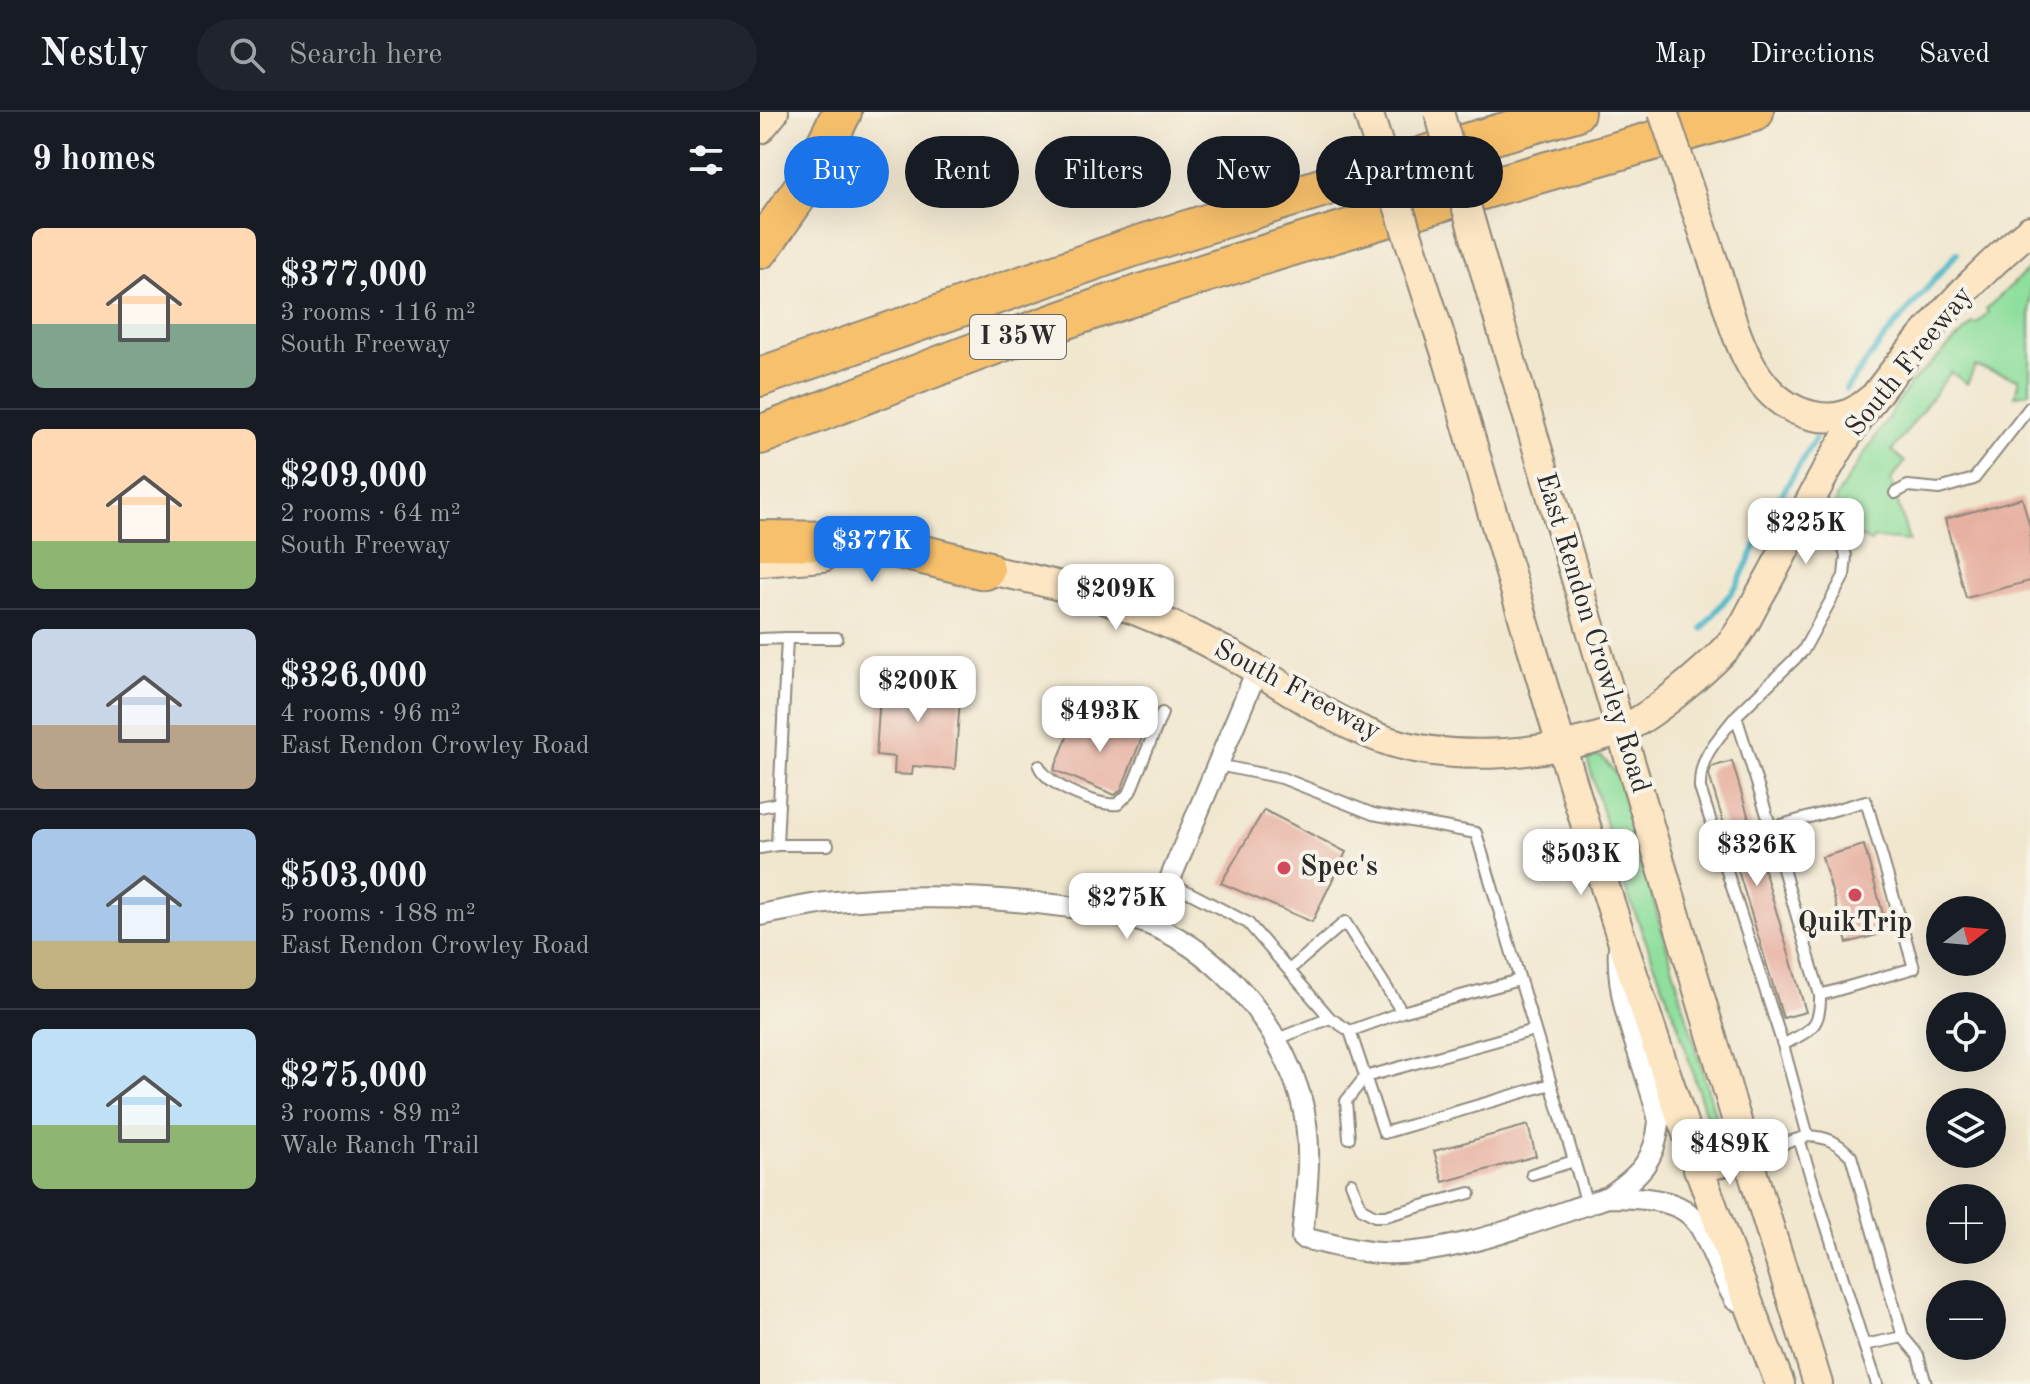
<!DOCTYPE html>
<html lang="en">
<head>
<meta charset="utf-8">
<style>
	body { margin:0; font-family:"Old Standard TT",serif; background:#20242c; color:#f1f3f6; height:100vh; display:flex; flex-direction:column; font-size:30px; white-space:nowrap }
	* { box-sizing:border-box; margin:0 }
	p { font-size:26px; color:#9ea1a6 }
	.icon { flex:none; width:44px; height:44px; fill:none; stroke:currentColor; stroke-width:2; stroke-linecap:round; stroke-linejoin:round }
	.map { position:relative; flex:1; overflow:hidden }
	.panel { display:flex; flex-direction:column; background:#171b24; width:760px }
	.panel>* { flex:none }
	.top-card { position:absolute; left:24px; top:24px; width:760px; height:72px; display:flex; gap:16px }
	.needle { width:52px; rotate:74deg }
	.fabs { position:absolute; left:1166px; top:784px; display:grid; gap:16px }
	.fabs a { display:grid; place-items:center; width:80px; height:80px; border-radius:50%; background:#171b24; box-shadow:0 8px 32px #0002; font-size:40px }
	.price { position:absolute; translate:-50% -68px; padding:0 18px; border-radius:16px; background:#fff; color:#222; font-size:26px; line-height:52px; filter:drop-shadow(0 2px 4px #0008) }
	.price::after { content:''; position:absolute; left:50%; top:48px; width:24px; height:18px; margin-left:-12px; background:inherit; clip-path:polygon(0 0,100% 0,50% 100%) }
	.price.current { background:#1a73e8; color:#fff }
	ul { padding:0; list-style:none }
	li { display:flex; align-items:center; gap:24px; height:200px; padding:0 32px }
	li+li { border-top:2px solid #363941 }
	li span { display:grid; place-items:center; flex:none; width:224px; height:160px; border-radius:12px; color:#555 }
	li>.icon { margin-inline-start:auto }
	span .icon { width:96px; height:96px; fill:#fffc; stroke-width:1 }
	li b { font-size:34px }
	h2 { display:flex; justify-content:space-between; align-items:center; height:96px; padding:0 32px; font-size:34px }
	.pill { padding:0 28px; border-radius:36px; background:#171b24; box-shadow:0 8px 32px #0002; font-size:28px; line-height:72px }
	.pill.current { background:#1a73e8; color:#fff }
	header { display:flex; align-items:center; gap:48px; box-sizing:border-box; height:112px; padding:0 40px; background:#171b24; border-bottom:2px solid #363941 }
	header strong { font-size:38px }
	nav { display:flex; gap:44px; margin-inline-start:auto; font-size:28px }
	.search { width:560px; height:72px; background:#20242c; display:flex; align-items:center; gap:20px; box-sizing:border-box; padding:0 28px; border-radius:44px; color:#9ea1a6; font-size:30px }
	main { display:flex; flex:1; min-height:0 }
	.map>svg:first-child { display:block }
	.green { fill:#90df9e; stroke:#5e8564; stroke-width:2 }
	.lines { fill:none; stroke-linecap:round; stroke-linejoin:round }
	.stream { stroke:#4cb7c8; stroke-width:6 }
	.building { fill:#e7b1a2 }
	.lane-casing { stroke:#8e897d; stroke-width:14 }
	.street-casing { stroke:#8e897d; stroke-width:24 }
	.secondary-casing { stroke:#8e897d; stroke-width:32 }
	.highway-casing { stroke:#8e897d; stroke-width:42 }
	.lane { stroke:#fff; stroke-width:10 }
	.street { stroke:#fff; stroke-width:20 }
	.secondary { stroke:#fce6c4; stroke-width:28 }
	.highway { stroke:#f7c06c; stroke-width:38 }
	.secondary-bridge-casing { stroke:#8e897d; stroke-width:32; stroke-linecap:butt }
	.secondary-bridge { stroke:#fce6c4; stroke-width:28 }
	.poi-dot { fill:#d1495b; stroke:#f7f3e8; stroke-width:3 }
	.labels { text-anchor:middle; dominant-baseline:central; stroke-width:8; stroke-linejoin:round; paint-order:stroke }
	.shield { fill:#f7f3e8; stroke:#686764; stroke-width:2 }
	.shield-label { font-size:26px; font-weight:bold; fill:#2b2b2b }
	.street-label { font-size:28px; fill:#2b2b2b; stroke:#f7f3e8 }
	.poi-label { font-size:28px; font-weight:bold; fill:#2b2b2b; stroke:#f7f3e8; text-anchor:start }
</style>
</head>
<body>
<header>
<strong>Nestly</strong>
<div class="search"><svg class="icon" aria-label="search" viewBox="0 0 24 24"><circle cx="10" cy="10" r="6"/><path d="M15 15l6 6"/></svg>Search here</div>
<nav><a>Map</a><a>Directions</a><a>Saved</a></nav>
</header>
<main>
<section class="panel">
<h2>9 homes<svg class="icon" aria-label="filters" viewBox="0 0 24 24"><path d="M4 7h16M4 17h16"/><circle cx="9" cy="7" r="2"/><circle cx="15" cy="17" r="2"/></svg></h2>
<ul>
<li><span style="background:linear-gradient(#ffd9b3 60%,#7fa58c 0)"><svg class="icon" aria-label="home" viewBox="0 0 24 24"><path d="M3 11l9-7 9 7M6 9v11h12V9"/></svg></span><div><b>$377,000</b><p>3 rooms · 116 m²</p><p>South Freeway</p></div></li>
<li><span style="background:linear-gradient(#ffd9b3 70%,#8fb573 0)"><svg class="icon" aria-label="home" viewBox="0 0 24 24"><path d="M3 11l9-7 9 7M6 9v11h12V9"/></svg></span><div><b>$209,000</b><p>2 rooms · 64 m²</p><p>South Freeway</p></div></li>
<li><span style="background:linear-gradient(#c9d6e8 60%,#b9a48a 0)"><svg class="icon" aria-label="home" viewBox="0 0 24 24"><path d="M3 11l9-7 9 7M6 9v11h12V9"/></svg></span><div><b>$326,000</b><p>4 rooms · 96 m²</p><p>East Rendon Crowley Road</p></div></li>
<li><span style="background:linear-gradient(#a9c7e8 70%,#c2b280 0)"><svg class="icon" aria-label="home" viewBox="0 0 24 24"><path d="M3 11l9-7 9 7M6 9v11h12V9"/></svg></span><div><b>$503,000</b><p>5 rooms · 188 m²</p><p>East Rendon Crowley Road</p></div></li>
<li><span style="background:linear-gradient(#bfe0f5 60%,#8fb573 0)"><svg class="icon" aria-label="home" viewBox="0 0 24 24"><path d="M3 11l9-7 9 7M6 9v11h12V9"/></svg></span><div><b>$275,000</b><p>3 rooms · 89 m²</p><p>Wale Ranch Trail</p></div></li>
</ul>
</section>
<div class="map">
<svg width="1270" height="1272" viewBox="0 0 1270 1272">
	<rect width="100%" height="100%" fill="#f7f3e8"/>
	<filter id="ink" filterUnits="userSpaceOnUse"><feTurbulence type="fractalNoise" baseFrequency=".0125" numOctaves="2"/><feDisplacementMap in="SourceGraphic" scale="16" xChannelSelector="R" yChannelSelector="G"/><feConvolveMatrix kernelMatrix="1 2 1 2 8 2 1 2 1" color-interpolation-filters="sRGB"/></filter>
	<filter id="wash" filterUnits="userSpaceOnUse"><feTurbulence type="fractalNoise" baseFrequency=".006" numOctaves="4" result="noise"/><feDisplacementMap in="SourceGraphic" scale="32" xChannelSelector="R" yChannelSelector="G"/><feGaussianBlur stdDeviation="1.8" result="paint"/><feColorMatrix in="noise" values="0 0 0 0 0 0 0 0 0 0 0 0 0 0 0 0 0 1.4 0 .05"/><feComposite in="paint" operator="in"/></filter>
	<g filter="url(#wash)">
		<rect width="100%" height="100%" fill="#f1e7cf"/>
		<path class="green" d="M 1270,156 L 1270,280 L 1255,284 L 1259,267 L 1215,254 L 1207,272 L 1191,260 L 1132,339 L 1145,350 L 1131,368 L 1149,429 L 1114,426 L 1111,430 L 1084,417 L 1085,414 L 1075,404 L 1076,385 L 1150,272 L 1213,211 L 1217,212 L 1228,200 L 1226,197 Z
			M 835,644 L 842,645 L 857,663 L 961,1023 L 959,1029 L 953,1026 L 918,913 L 859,759 L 827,646 Z"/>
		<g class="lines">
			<path class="stream" d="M 1086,277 L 1122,229 L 1197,141
				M 942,517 L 977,473 L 1012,399 L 1055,327"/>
		</g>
		<g id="blocks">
			<path class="building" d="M 1262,386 L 1270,415 L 1270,469 L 1206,486 L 1185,407 Z
				M 121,566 L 201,572 L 195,657 L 153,654 L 152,663 L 134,662 L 135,645 L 116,643 Z
				M 316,603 L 356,620 L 360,608 L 385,618 L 361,678 L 355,683 L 294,658 Z
				M 972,649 L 1046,900 L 1023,906 L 949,663 L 951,655 Z
				M 504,698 L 586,740 L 552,810 L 461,771 Z
				M 1104,733 L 1128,820 L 1087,831 L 1062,745 Z
				M 768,1013 L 776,1044 L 683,1070 L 674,1039 Z"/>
		</g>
	</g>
	<g filter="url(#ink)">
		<use href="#blocks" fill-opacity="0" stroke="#8e897d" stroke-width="2"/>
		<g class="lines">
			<g class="lane-casing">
				<path id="lane" d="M 1135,381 L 1148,374 L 1179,377 L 1214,367 L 1270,295
					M 0,527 L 27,526
					M 976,604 C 957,629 939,643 940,676 L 1023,933
					M 458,653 L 522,666 L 613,702 L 716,721 L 827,1092
					M 279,654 C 287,673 338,695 358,692 L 370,680 L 402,601
					M 0,695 L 19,691
					M 1011,716 L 1060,883
					M 68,733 L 17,733 L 27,526 L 77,526
					M 0,736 L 17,733
					M 409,770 L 488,811 L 570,906
					M 642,900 L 759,868
					M 590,919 L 624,1021 L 791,972
					M 515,928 L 570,906 L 590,919 L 642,900 L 585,810 L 529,858
					M 1048,1024 C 1068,1025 1077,1030 1091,1044 L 1143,1225 L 1158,1243 L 1166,1272
					M 589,1026 L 586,989 L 605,965 L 774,918
					M 1039,1027 L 1104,1233 L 1143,1225
					M 990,1042 L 1048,1024 L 1023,933 C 1049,918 1061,917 1060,883 L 1154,856 L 1106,689 L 1011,716 L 976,604 L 1043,539 L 1084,464 L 1086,444 L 1084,437 L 1044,407
					M 772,1062 L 814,1049
					M 591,1071 L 602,1097 L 615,1104 L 625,1104 L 710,1081
					M 1104,1233 L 1117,1272"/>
			</g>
			<g class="street-casing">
				<path id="street" d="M 0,803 C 22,799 44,794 66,791 C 144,782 225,784 302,794 C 332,798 363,802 391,813 C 464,843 519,913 541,987 C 554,1033 546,1081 542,1126 C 568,1131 595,1140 621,1141 C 691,1145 781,1107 848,1085 C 879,1064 896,1048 899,1009 C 886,950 855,896 859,835
					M 391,813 L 497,558
					M 848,1085 C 953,1086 932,1110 975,1188"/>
			</g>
			<g class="secondary-casing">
				<path id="secondary" d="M 0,17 L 14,0
					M 954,151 C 973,207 986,290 1054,304 C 1077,309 1094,302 1111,287
					M 732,184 L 987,1043 L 1058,1272
					M 688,248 C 788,593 887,938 1020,1272
					M 0,450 L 63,445
					M 208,455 C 298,468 391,498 471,543 C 524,572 572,611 631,630 C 700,651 790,642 858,619 C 888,609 954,552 974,527 C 984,515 991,499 998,486 C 1027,437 1050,385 1079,337 C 1125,262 1202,174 1270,118
					M 938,1057 L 987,1043"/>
			</g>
			<g class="highway-casing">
				<path id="highway" d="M 0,137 L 47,70 L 82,0
					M 0,265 L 373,135 L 685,37 L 815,0
					M 0,323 C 122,276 244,227 368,186 C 575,118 785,60 994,0
					M 0,428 L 91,429 L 135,436 L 225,458"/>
			</g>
			<use href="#lane" class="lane"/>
			<use href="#street" class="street"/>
			<use href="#secondary" class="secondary"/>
			<use href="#highway" class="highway"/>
			<g class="secondary-bridge-casing">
				<path id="secondary-bridge" d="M 608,0 L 688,248
					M 679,0 L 732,184
					M 903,0 L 954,151"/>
			</g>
			<use href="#secondary-bridge" class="secondary-bridge"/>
		</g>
	</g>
	<g class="poi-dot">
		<circle cx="524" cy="756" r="8"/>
		<circle cx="1095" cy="783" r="8"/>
	</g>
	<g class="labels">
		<rect class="shield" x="210" y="203" width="96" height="44" rx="6"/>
		<g class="shield-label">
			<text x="258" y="225">I 35W</text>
		</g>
		<g class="street-label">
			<text transform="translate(1150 250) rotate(-51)">South Freeway</text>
			<text transform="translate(832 521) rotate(73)">East Rendon Crowley Road</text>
			<text transform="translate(537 579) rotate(28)">South Freeway</text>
		</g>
		<g class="poi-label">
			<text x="540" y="756">Spec's</text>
			<text x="1095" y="812" text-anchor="middle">QuikTrip</text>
		</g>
	</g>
</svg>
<div class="fabs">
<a><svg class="needle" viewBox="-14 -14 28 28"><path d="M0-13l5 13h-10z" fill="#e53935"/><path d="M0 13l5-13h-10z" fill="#9ea1a6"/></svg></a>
<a><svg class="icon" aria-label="locate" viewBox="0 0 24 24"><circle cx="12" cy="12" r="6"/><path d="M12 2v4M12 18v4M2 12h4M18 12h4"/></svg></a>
<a><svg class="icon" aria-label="layers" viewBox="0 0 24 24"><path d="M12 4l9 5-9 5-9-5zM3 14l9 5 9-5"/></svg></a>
<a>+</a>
<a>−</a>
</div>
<b class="price" style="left:1046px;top:454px">$225K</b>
<b class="price current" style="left:112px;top:472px">$377K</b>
<b class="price" style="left:356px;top:520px">$209K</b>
<b class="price" style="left:158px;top:612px">$200K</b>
<b class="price" style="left:340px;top:642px">$493K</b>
<b class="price" style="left:997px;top:776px">$326K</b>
<b class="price" style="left:821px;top:785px">$503K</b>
<b class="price" style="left:367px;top:829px">$275K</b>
<b class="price" style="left:970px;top:1075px">$489K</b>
<div class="top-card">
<a class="pill current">Buy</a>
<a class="pill">Rent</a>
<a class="pill">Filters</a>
<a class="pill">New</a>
<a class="pill">Apartment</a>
</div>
</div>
</main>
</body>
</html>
